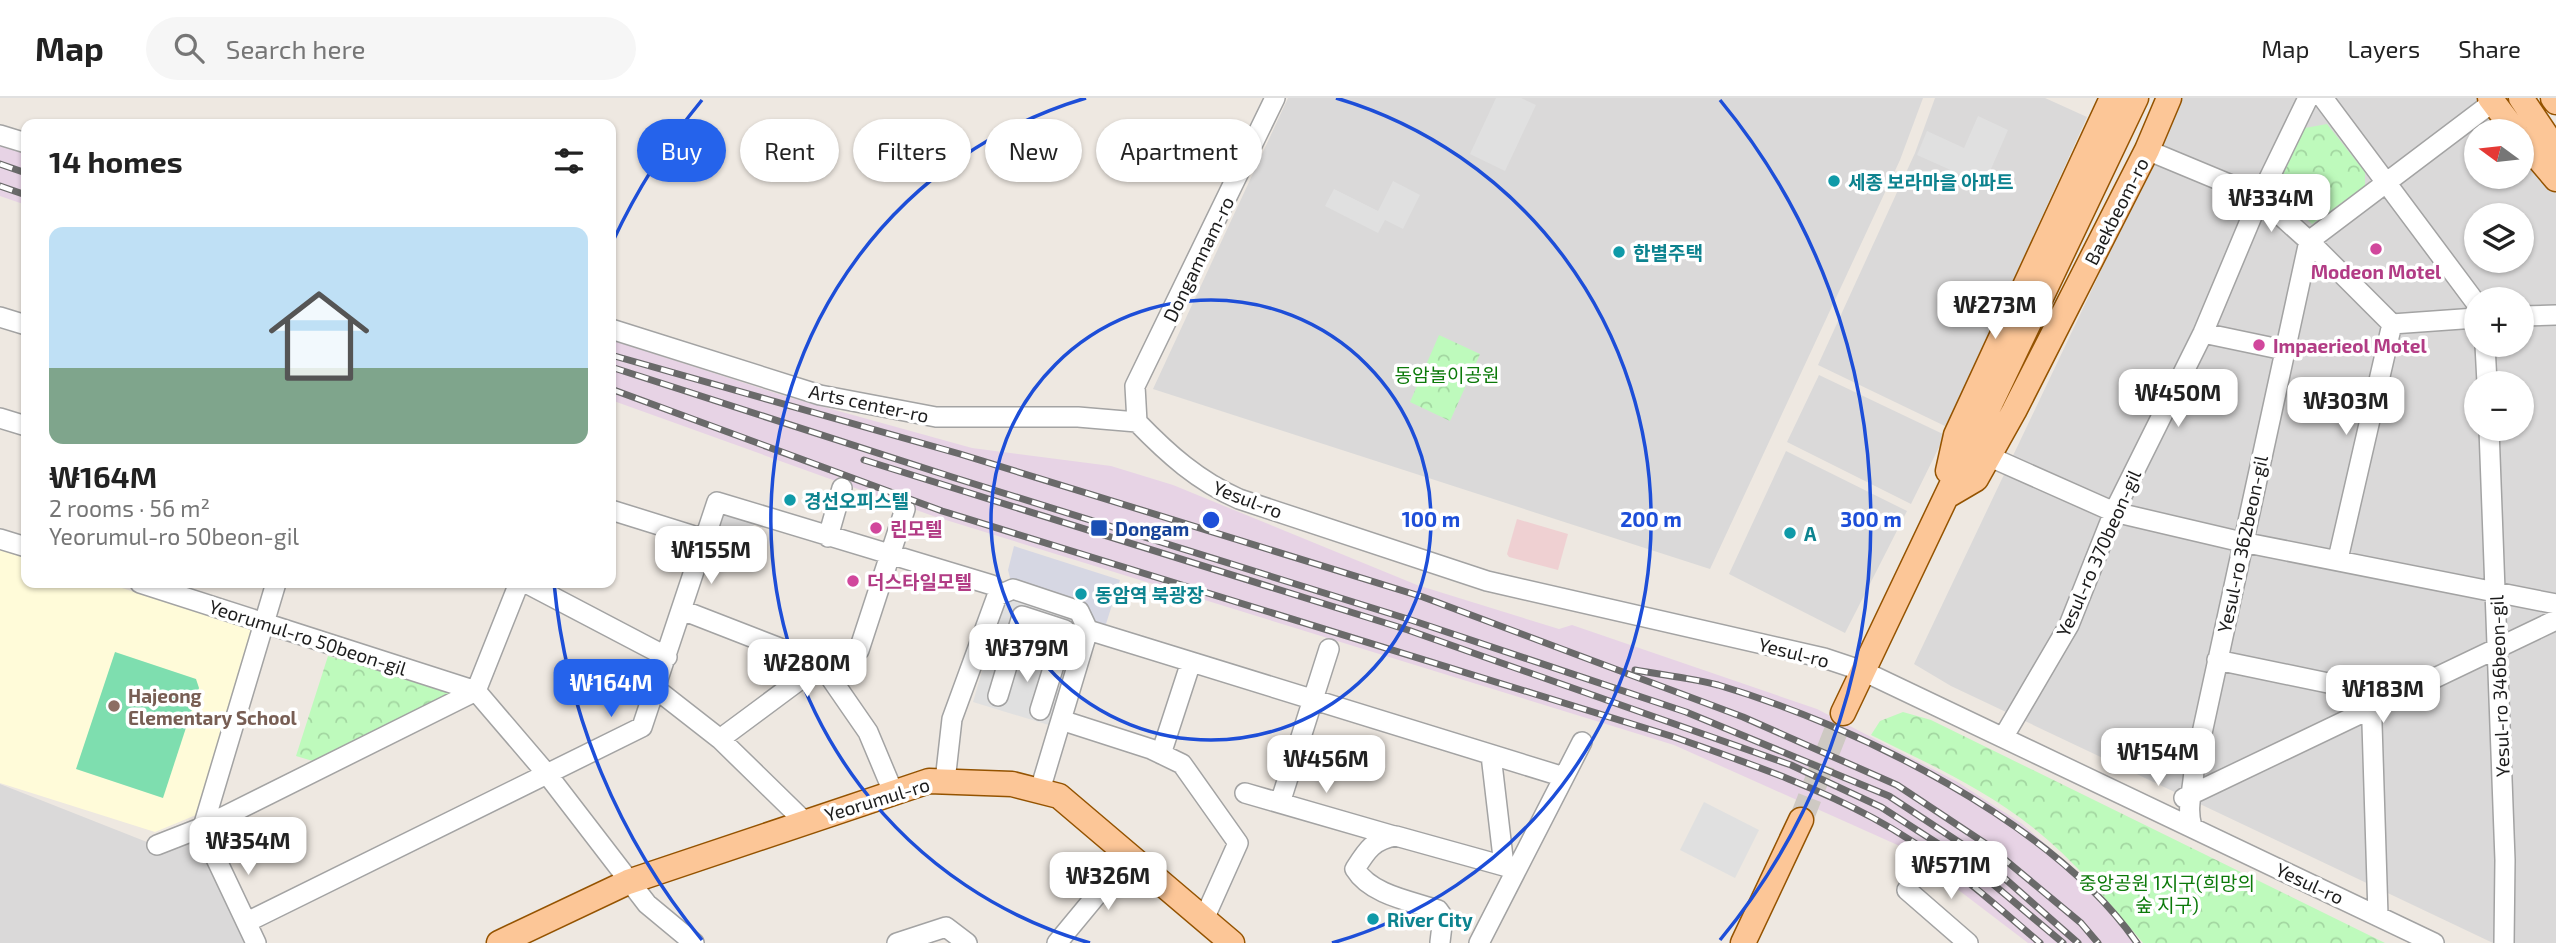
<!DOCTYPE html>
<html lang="en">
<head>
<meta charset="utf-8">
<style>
	body { margin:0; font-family:"Exo 2","Noto Sans KR",sans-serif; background:#f6f6f6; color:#222; height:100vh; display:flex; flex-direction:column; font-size:26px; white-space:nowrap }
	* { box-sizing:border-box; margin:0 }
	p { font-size:23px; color:#767676 }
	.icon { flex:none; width:38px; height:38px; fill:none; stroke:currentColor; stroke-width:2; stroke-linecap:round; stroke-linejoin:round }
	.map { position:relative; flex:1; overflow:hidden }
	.sheet { position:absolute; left:21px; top:21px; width:595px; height:469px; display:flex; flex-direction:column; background:#fff; border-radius:14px; box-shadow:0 2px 5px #0004 }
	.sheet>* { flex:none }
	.guide { position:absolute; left:637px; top:21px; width:665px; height:63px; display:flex; gap:14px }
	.needle { width:46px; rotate:285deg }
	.fabs { position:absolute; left:2464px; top:21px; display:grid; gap:14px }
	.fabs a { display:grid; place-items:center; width:70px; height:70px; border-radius:50%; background:#fff; box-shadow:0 2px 5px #0004; font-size:35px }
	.price { position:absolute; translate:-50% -60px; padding:0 16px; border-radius:14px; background:#fff; color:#222; font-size:23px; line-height:46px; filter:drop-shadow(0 2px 4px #0008) }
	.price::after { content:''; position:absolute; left:50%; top:42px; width:21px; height:16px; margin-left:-10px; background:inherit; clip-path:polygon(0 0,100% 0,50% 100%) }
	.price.current { background:#2563eb; color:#fff }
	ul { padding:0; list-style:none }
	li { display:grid; align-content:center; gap:14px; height:371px; padding:0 28px }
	li span { display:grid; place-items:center; height:217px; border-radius:14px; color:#555 }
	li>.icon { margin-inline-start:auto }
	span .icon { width:126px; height:126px; fill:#fffc; stroke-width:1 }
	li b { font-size:30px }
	h2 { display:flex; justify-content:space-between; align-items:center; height:84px; padding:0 28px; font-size:30px }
	.tag { padding:0 24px; border-radius:32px; background:#fff; box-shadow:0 2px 5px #0004; font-size:24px; line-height:63px }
	.tag.current { background:#2563eb; color:#fff }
	header { display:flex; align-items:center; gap:42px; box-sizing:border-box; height:98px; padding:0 35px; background:#fff; border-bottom:2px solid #e0e0e0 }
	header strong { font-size:33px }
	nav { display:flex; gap:38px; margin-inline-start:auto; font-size:24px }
	.search { width:490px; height:63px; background:#f6f6f6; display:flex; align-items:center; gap:18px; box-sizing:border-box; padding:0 24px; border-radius:38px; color:#767676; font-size:26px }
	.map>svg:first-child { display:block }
	.residential { fill:#dad9d9; fill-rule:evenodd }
	.commercial { fill:#efd0d2 }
	.education { fill:#fffbd9 }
	.railway { fill:#e7d3e5 }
	.park { fill:url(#park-crowns) }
	.pitch { fill:#7edeaf }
	.parking { fill:#e0e0e0 }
	.plaza { fill:#d6d7e3 }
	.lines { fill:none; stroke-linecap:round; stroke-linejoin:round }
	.major-tunnel { stroke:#cec9c3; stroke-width:24; stroke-dasharray:24 12; stroke-linecap:butt }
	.minor-casing { stroke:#a3a3a3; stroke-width:22 }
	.major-casing { stroke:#945300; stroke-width:27 }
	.minor { stroke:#fff; stroke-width:19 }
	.major { stroke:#fcc697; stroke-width:24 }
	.rail-casing { stroke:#6a6a6a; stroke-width:7 }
	.rail { stroke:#fff; stroke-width:4.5; stroke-dasharray:13; stroke-linecap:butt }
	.ring { fill:none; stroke:#1d4ed8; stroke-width:3.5 }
	.culture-dot { fill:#0f9aa8; stroke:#fff; stroke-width:2.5 }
	.hotel-dot { fill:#d1479c; stroke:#fff; stroke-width:2.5 }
	.transit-dot { fill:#1a4fb4; stroke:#fff; stroke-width:2.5 }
	.education-dot { fill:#8d6e63; stroke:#fff; stroke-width:2.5 }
	.labels { text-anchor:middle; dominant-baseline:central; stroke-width:7; stroke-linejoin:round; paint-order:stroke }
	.culture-label { font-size:19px; font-weight:bold; fill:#0d838f; stroke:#fff; text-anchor:start }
	.street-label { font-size:19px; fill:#1c1c1c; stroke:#fff }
	.hotel-label { font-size:19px; font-weight:bold; fill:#b23c85; stroke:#fff; text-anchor:start }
	.park-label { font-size:19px; fill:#0c7a0a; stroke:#fff }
	.transit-label { font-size:19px; font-weight:bold; fill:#164399; stroke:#fff; text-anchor:start }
	.education-label { font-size:19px; font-weight:bold; fill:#785e54; stroke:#fff; text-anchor:start }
	.centre { fill:#1d4ed8; stroke:#fff; stroke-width:3.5 }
	.ring-label { font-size:21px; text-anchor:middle; font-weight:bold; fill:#1d4ed8; stroke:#fff; stroke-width:7; stroke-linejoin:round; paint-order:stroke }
</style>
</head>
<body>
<header>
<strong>Map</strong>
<div class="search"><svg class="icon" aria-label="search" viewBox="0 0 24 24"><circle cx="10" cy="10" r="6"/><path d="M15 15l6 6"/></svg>Search here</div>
<nav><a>Map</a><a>Layers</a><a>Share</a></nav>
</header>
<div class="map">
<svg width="2556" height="845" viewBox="0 0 2556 845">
	<defs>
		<pattern id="park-crowns" width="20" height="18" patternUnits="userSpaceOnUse" patternTransform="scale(1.75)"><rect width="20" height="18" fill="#befabc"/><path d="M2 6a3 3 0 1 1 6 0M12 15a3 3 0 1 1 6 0" fill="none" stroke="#a3d6a1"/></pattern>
	</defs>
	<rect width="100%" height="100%" fill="#eee8e1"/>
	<path class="residential" d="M 1288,0 L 1923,0 L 1900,62 L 1710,471 L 1153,291 Z
		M 1935,0 L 2045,0 L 2087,19 L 1947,329 L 1818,267 L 1915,55 Z
		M 2183,0 L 2487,0 L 2511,33 L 2476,33 L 2476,79 L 2522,79 L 2522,49 L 2556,96 L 2556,845 L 2493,845 L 1951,588 L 1914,566 ZM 2476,117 L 2522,117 L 2522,163 L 2476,163 ZM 2476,201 L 2522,201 L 2522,247 L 2476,247 ZM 2476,285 L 2522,285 L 2522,331 L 2476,331 Z
		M 1819,277 L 1945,337 L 1911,406 L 1787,344 Z
		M 1786,353 L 1907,413 L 1845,535 L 1729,476 Z
		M 721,409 L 756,420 L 739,471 L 705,460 Z
		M 0,686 L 152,746 L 202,731 L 259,845 L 0,845 Z"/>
	<path class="commercial" d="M 1517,421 L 1568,436 L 1558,472 L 1509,459 L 1507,456 Z"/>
	<path class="education" d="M 0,452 L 26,460 L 26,485 L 106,485 L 252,531 L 196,717 L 155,734 L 0,685 Z"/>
	<path class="railway" d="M 0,43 L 26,51 L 26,107 L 0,98 Z
		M 611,242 L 788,299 L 972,350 L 1111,368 L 1173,387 L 1417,487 L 1559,531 L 1572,527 L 1817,611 L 1956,683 L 2021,725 L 2084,779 L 2140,845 L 2028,845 L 1902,749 L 1674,647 L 933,418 L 611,302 Z"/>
	<path class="park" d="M 2327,26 L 2365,74 L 2365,88 L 2312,126 L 2276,92 L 2305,30 Z
		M 1439,237 L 1480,256 L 1450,323 L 1410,304 Z
		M 328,558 L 460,594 L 316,664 L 296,658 Z
		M 1903,614 L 1931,622 L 2385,845 L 2143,845 C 2108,803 2074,762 2031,728 C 1983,690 1925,664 1871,637 L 1880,623 Z"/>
	<path class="pitch" d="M 115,554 L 196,581 L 199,590 L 163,700 L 76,671 Z"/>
	<path class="parking" d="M 1496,0 L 1521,0 L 1536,7 L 1505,73 L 1470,56 Z
		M 1978,18 L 2008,32 L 1984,87 L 1917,57 L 1927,33 L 1964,50 Z
		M 1393,83 L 1420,97 L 1403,131 L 1385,122 L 1378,135 L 1325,108 L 1334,91 L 1378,113 Z
		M 1011,499 L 1075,520 L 1080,533 L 1052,628 L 973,604 L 1002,505 Z
		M 1704,704 L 1759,732 L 1735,780 L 1680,752 Z"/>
	<path class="plaza" d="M 1014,448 L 1120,482 L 1105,529 L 1011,484 L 1008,472 Z"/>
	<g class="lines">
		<path class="major-tunnel" d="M 1801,722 L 1843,615"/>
		<g class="minor-casing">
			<path id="minor" d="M 2323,0 L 2476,205
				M 0,37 L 26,45
				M 2147,52 L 2260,99 L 2309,143 L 2392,226 L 2476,220
				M 2522,218 L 2556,217
				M 0,219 L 26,227
				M 611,231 L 820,297 L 936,319 L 1078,319 L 1137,324
				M 2203,235 L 2284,252
				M 2485,247 L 2487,285
				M 0,320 L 26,328
				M 1137,324 C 1168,356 1198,383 1239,401 L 1487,483 L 1824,560 L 1863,573 L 2434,845
				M 1137,324 L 1135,288 L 1275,0
				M 2489,331 L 2505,762 L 2504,845
				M 1988,358 L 2114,414 L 2242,444 L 2556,506
				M 611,412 L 704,441
				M 828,439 L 842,390
				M 0,441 L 26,449
				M 2338,461 L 2392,226
				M 140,485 L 476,593 L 547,676 L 647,806 L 694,845
				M 526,485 L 667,559
				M 682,512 L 821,566 L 868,634 L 894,696
				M 1088,532 L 1564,679
				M 2217,562 L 2381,596
				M 656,591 L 720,641 L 804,723
				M 2371,594 L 2378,817
				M 998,598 L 1022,518 L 1065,532 L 1040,612
				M 1061,622 L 1151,651 L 1182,666 L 1238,745 L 1204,821
				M 2004,638 L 2069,527 L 2114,414 L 2203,235 L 2260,99 L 2308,0
				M 720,641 L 821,566 L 859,552 L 905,411
				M 1161,656 L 1191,564
				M 1491,657 L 1504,768 L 1515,772
				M 945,683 L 952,621 L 997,498 L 1013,491 L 1079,513 L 1088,532 L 1040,692
				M 1245,695 L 1394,738
				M 2184,700 L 2556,522
				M 1280,705 L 1329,551
				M 203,729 L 276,485
				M 2192,729 C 2186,709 2193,693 2194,672 L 2309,143 L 2493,4
				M 202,731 L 256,845
				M 157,747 L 203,729 L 476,593 L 519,485
				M 1907,792 L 1968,845
				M 247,824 L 642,629 L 717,404 L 992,487
				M 1440,844 L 1443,819 L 1438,812 C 1411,803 1371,797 1355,771 C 1367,752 1373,742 1396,738 L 1504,768
				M 897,845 L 946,829 L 967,845
				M 1057,845 L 1129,758
				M 1479,845 L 1582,644"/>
		</g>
		<g class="major-casing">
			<path id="major" d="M 2490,0 L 2515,33
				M 2521,0 L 2556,52
				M 2553,0 L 2556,4
				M 2522,41 L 2556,81
				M 1948,373 L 1956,337 L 2112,0
				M 1947,398 L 1976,381 L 2014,313 L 2147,52 L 2169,0
				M 1843,615 L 2136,0
				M 499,845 L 628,784 L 929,683 L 1012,686 L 1059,698 L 1232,845
				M 1743,845 L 1801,722"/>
		</g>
		<use href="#minor" class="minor"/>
		<use href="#major" class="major"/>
		<g class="rail-casing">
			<path id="rail" d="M 0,66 L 26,75
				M 0,88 L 26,97
				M 611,257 L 960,356 L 1423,499 L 1743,619 L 1897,687 L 1986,746 L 2081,825 L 2098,845
				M 611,269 L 952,379 L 1411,522 L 1686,614 L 1889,698 L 1977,756 L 2078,845
				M 611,291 L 942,413 L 1674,639 C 1741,663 1811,686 1873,720 C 1935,753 1987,799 2040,845
				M 864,362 L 1408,532 L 1791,667 L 1881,709 L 1968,765 L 2063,845
				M 1635,572 C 1662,577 1691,580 1718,587 C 1857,628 2053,724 2137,845"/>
		</g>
		<use href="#rail" class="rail"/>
	</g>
	<g class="ring">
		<circle cx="1211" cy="422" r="220"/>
		<path d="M1090 845A440 440 0 0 1 1086 0M1336 0A440 440 0 0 1 1332 845"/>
		<path d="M702 842A660 660 0 0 1 554 485M613 143A660 660 0 0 1 702 2M1720 2A660 660 0 0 1 1720 842"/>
	</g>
	<g class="culture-dot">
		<circle cx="1834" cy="83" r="7"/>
		<circle cx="1619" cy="154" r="7"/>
		<circle cx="790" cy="402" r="7"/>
		<circle cx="1790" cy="435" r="7"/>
		<circle cx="1081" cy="496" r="7"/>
		<circle cx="1373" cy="821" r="7"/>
	</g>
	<g class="hotel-dot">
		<circle cx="2376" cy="151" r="7"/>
		<circle cx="2259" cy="247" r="7"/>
		<circle cx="876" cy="430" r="7"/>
		<circle cx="853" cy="483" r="7"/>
	</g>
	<rect class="transit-dot" x="1090" y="421" width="18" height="18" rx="3.5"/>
	<circle class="education-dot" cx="114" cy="608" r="7"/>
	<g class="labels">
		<g class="culture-label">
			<text x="1848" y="83">세종 보라마을 아파트</text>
			<text x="1633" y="154">한별주택</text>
			<text x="804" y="402">경선오피스텔</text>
			<text x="1804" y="435">A</text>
			<text x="1095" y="496">동암역 북광장</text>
			<text x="1387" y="821">River City</text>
		</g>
		<g class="street-label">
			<text transform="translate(2116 113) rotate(-63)">Baekbeom-ro</text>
			<text transform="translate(1198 161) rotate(-64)">Dongamnam-ro</text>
			<text transform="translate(869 305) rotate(12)">Arts center-ro</text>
			<text transform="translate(1248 401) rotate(21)">Yesul-ro</text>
			<text transform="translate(2242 446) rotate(-78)">Yesul-ro 362beon-gil</text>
			<text transform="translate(2098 455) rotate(-66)">Yesul-ro 370beon-gil</text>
			<text transform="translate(308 539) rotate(18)">Yeorumul-ro 50beon-gil</text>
			<text transform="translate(1794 554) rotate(14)">Yesul-ro</text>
			<text transform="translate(2499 588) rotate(-92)">Yesul-ro 346beon-gil</text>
			<text transform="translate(877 701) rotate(-17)">Yeorumul-ro</text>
			<text transform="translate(2310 785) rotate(25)">Yesul-ro</text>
		</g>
		<g class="hotel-label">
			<text x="2376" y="173" text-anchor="middle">Modeon Motel</text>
			<text x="2273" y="247">Impaerieol Motel</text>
			<text x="890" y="430">린모텔</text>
			<text x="867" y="483">더스타일모텔</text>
		</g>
		<g class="park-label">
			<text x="1447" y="276">동암놀이공원</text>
			<text x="2167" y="784">중앙공원 1지구(희망의<tspan x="2167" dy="22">숲 지구)</tspan></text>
		</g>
		<g class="transit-label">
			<text x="1115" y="430">Dongam</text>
		</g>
		<g class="education-label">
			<text x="128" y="597">Hajeong<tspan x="128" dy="22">Elementary School</tspan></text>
		</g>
	</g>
	<circle cx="1211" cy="422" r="10" class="centre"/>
	<g class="ring-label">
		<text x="1431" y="429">100 m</text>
		<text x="1651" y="429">200 m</text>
		<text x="1871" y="429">300 m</text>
	</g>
</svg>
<div class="fabs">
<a><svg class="needle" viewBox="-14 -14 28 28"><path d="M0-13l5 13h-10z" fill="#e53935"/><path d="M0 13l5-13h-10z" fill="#767676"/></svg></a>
<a><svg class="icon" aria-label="layers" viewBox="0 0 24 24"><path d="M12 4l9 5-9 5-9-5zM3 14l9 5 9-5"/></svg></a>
<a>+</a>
<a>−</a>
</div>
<b class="price" style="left:2271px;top:136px">₩334M</b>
<b class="price" style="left:1995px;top:243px">₩273M</b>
<b class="price" style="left:2178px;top:331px">₩450M</b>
<b class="price" style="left:2346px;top:339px">₩303M</b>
<b class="price" style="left:711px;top:488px">₩155M</b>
<b class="price" style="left:1027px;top:586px">₩379M</b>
<b class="price" style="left:807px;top:601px">₩280M</b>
<b class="price current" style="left:611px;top:621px">₩164M</b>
<b class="price" style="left:2383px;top:627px">₩183M</b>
<b class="price" style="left:2158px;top:690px">₩154M</b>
<b class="price" style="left:1326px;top:697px">₩456M</b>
<b class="price" style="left:248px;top:779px">₩354M</b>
<b class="price" style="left:1951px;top:803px">₩571M</b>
<b class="price" style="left:1108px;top:814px">₩326M</b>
<div class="guide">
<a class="tag current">Buy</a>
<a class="tag">Rent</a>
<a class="tag">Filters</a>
<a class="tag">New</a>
<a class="tag">Apartment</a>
</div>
<section class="sheet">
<h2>14 homes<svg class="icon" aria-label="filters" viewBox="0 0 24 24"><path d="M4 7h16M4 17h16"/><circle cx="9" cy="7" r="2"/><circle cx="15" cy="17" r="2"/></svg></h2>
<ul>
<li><span style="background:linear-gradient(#bfe0f5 65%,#7fa58c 0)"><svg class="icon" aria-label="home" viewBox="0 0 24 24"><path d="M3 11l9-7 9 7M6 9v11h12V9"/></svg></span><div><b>₩164M</b><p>2 rooms · 56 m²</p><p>Yeorumul-ro 50beon-gil</p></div></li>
</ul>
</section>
</div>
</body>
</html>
